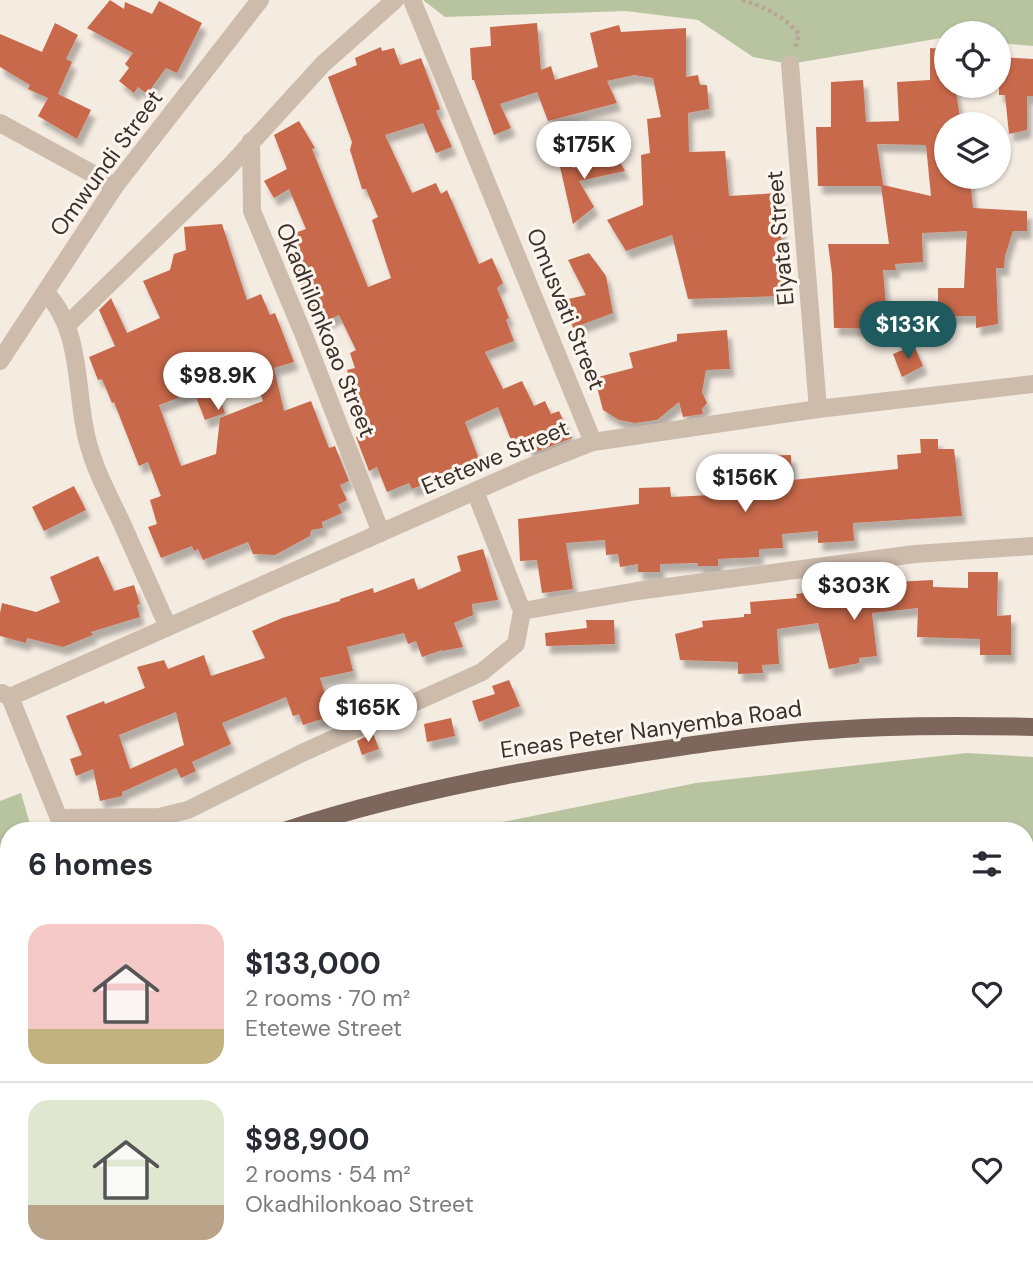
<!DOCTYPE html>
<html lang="en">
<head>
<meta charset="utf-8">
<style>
	body { margin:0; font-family:"DM Sans",sans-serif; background:#f7f7f7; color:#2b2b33; height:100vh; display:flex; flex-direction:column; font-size:26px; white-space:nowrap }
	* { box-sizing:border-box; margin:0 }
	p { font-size:23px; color:#7c7c81 }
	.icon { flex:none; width:38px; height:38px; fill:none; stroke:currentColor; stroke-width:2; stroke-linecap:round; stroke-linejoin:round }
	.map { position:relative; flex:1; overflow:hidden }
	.side { position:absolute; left:0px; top:822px; width:1034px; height:450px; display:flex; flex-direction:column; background:#fff; border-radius:28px 28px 0 0; box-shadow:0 2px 5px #0004 }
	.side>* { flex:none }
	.controls { position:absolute; left:934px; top:21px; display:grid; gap:14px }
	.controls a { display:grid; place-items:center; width:77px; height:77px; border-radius:50%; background:#fff; box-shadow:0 2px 5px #0004; font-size:35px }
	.price { position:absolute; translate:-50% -60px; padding:0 16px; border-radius:24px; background:#fff; color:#222; font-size:23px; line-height:46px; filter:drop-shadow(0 2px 4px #0008) }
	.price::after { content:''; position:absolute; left:50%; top:42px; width:21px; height:16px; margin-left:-10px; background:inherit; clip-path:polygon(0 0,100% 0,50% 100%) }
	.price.active { background:#1f5a5e; color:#fff }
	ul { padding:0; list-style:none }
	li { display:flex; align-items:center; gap:21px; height:175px; padding:0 28px }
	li+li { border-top:2px solid #e1e1e2 }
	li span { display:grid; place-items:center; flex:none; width:196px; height:140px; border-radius:21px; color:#555 }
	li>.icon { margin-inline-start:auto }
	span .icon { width:84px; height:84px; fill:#fffc; stroke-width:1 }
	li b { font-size:30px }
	h2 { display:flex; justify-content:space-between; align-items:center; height:84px; padding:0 28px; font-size:30px }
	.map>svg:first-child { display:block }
	.green { fill:#b8c4a0 }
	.building { fill:#c8694b; fill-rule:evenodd; filter:url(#shadow) }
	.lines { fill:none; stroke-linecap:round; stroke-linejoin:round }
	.path { stroke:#b9a596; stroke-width:4.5; stroke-dasharray:3.5 3.5; stroke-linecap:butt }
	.minor { stroke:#cdbbac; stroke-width:18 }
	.major { stroke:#7d675c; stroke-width:18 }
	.labels { text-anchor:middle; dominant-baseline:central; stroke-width:6; stroke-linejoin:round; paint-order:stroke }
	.street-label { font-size:23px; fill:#3b302b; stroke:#fbf5ee }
</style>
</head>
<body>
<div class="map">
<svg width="1033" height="1271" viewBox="0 0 1033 1271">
	<defs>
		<filter id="shadow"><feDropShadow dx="4.5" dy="8" stdDeviation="2" flood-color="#0004"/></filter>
	</defs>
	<rect width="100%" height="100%" fill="#f4ebe1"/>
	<path class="green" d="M 423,0 L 1033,0 L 1033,46 L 999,43 L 999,33 L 947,33 L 947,37 L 790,64 L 753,57 L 698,20 L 626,11 L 445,17 Z
		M 967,753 L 1033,757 L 1033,1079 L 1026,1080 L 1026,831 L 458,831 L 696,783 Z
		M 21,793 L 32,831 L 9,831 L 9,890 L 0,906 L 0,801 Z
		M 9,973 L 9,1264 L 572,1264 L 556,1271 L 0,1271 L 0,977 Z"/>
	<path class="building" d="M 110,0 L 124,9 L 125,2 L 152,14 L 159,1 L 202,23 L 177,73 L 166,68 L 147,94 L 138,87 L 134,93 L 119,81 L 129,68 L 125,64 L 133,53 L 87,28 Z
		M 55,23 L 78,35 L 66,59 L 72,62 L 58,94 L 91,110 L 77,139 L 38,116 L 48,98 L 28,89 L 30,85 L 0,67 L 0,34 L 42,52 Z
		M 537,23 L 541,70 L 551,66 L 555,80 L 598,67 L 590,33 L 619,25 L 621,32 L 686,28 L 686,77 L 698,75 L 700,85 L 707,85 L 709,109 L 688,113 L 689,152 L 725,151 L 729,196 L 778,193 L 781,201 L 782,296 L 688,299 L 672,235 L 626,251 L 607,220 L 643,205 L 641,155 L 650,153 L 647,119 L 661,117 L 653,78 L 634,75 L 607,81 L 617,103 L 548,121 L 537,92 L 500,104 L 511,128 L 494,135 L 474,80 L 472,80 L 470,48 L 491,46 L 490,27 Z
		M 381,47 L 382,51 L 394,48 L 400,65 L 421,58 L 440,109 L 436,111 L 452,147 L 436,153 L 423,123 L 385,135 L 412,193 L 436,183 L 441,194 L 447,190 L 479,264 L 492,258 L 503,283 L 497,288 L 509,318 L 506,320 L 514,341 L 485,352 L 503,389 L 522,381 L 534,406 L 545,401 L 551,414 L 559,411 L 572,438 L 531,454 L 524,439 L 511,440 L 498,407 L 465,422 L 479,459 L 433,477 L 434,480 L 412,489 L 409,483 L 387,492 L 377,467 L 369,471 L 356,437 L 368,433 L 347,370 L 355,368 L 350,353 L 356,350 L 339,315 L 320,324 L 287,254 L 298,250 L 292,234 L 306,229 L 289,189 L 274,198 L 264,181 L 287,169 L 274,135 L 299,121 L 315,148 L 312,149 L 368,287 L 391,278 L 372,220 L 378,217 L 366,189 L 362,189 L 350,150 L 352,142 L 328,77 L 357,65 L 355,58 Z
		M 930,48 L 947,49 L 947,86 L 955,86 L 961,124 L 947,124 L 947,177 L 970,177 L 973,208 L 1027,211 L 1027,231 L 1013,231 L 1005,256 L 1004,268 L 996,268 L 998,324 L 976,328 L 976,316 L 938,316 L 938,288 L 964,288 L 967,231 L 922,233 L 923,262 L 895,264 L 896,270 L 883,270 L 888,329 L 834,328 L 832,274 L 828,244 L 889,244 L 881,186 L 818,186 L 816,127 L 831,127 L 831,82 L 863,80 L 866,122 L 899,121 L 897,82 L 930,80 ZM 877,144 L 926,145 L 931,196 L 883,185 Z
		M 999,57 L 1033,59 L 1033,96 L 1027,96 L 1027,130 L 1009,134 L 1005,95 L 999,95 Z
		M 561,148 L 573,168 L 616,155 L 625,171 L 579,181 L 594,207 L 573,224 L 556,149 Z
		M 222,224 L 247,300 L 261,294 L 270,315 L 275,313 L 294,362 L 274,368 L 284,411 L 311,401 L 329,448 L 335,446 L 349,481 L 340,485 L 347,500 L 338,505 L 342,513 L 322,522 L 323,528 L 311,530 L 310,536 L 275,555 L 253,554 L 248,542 L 203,560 L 198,549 L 194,551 L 192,546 L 161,558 L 148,527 L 157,524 L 150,500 L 161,496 L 148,462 L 139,466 L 114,402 L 112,403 L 102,379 L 98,380 L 89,357 L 115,346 L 99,310 L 111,298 L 127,333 L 160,318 L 143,281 L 170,270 L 174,254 L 186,250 L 184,227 ZM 247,355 L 263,401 L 220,418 L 216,454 L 181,466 L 159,405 L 194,392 L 205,420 L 225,413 L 210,371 Z
		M 589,253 L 606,276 L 613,313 L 573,328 L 564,300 L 586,295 L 568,260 Z
		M 727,330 L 730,369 L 706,370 L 702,392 L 707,403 L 702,409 L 703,414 L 683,417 L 679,402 L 657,420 L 635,423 L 619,420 L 603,410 L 597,387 L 598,377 L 633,368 L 629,353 L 677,341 L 677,334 Z
		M 914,345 L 923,366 L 902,377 L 893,354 Z
		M 920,439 L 938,439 L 938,449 L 954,449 L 962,516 L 853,523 L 854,541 L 818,543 L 818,531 L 782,534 L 783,548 L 759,549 L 759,557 L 718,559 L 718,566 L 698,566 L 698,563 L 660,564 L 660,572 L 638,572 L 638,564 L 620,567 L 618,554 L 606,555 L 605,540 L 566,543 L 573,589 L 542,593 L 537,560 L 520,561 L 518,519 L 639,504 L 639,488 L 670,487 L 671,497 L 712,495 L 709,470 L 753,464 L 753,456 L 791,455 L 792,480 L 898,469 L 897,455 L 921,453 Z
		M 74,486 L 86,510 L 44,531 L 32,507 Z
		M 483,549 L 498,600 L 472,604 L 473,615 L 454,623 L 463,647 L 442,651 L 442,650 L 422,657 L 416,641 L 408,644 L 404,633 L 347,647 L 353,671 L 320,678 L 332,716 L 303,725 L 299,714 L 293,716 L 286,697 L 222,723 L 231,744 L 192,762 L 196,771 L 181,778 L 176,768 L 122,792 L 122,796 L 100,801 L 93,769 L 76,776 L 70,759 L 82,755 L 66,716 L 104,701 L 105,704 L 145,688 L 137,667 L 164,660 L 168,669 L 204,655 L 211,676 L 265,658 L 252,631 L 282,618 L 340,601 L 340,599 L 373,588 L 374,593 L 414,578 L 418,590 L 461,571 L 457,556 ZM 176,712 L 184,745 L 130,769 L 119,735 Z
		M 98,556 L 114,591 L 134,585 L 140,604 L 137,605 L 140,617 L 91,632 L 93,635 L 63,647 L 27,638 L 26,643 L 0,636 L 0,613 L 2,603 L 36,612 L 60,602 L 50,577 Z
		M 968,572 L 998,572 L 997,616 L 1011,615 L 1011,655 L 980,655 L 980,639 L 917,637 L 918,608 L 872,613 L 877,656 L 859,658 L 859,663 L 829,669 L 818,623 L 777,629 L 779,664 L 762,665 L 763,673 L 738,674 L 738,662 L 680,660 L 675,634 L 703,627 L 702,621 L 744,617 L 744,614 L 751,614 L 750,602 L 797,598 L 796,594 L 835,589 L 835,585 L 933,580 L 933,587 L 968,588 Z
		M 586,620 L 614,620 L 615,644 L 546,646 L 545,633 L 587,628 Z
		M 509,680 L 520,706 L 479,722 L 472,701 L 495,694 L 492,686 Z
		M 363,703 L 366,712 L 349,719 L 346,709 Z
		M 451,718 L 455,736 L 427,742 L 424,724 Z
		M 373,733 L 379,749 L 362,755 L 357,741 Z"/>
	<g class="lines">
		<path class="path" d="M 742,0 C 765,7 782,15 799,34 L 795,49
			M 1026,861 L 1033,861
			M 1026,1060 L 1033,1058
			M 117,1264 L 118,1271
			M 154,1271 L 163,1264
			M 528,1271 L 544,1264"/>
		<path class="minor" d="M 412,0 L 593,442
			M 790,64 L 818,409
			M 0,123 L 115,186
			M 251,141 L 252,211 L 303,333 L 381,533
			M 46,293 C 79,327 76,380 84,424 C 89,458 105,488 120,519 C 136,555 152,591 168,627
			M 67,325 L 229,167 L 323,64 L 395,0
			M 0,361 L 115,186 L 260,0
			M 522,611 L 637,591 L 915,554 L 1033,546
			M 2,693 L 10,697 L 64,831
			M 10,697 L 527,468 L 593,442 L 818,409 L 1033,384
			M 59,818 L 159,817 L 188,810 L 302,753 L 482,672 L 516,644 L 522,611 L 475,491"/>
		<path class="major" d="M 284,831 C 394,795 506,773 620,756 C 685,746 750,736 815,731 C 888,725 961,725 1033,727
			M 0,938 L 9,934"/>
	</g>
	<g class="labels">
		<g class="street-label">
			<text transform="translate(106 163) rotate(-54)">Omwundi Street</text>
			<text transform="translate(780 238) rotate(-95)">Elyata Street</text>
			<text transform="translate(566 309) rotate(68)">Omusvati Street</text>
			<text transform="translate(326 330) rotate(68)">Okadhilonkoao Street</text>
			<text transform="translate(495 457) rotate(-23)">Etetewe Street</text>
			<text transform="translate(651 729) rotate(-8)">Eneas Peter Nanyemba Road</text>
		</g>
	</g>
</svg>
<div class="controls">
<a><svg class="icon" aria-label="locate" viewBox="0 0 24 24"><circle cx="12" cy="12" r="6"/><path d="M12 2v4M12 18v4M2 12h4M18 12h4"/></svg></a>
<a><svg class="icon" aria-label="layers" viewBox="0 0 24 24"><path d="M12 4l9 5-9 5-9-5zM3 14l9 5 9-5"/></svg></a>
</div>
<b class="price" style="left:584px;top:181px">$175K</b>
<b class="price active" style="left:908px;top:361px">$133K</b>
<b class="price" style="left:218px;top:412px">$98.9K</b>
<b class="price" style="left:745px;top:514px">$156K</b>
<b class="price" style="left:854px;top:622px">$303K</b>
<b class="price" style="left:368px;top:744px">$165K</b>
<section class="side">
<h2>6 homes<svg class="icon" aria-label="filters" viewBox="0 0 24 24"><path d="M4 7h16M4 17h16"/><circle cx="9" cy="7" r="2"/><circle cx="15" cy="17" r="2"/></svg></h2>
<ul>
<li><span style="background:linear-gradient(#f6c9c9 75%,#c2b280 0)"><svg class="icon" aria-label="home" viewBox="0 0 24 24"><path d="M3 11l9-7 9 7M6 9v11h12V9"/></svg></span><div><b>$133,000</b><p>2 rooms · 70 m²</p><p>Etetewe Street</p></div><svg class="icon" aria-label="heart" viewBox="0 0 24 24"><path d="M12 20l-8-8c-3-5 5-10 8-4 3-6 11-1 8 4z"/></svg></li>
<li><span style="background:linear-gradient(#dfe7d0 75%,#b9a48a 0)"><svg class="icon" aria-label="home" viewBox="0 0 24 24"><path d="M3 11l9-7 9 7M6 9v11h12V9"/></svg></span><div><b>$98,900</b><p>2 rooms · 54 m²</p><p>Okadhilonkoao Street</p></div><svg class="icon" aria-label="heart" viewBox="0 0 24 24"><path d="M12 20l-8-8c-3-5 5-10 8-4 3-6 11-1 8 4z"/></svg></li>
</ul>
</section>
</div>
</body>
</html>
